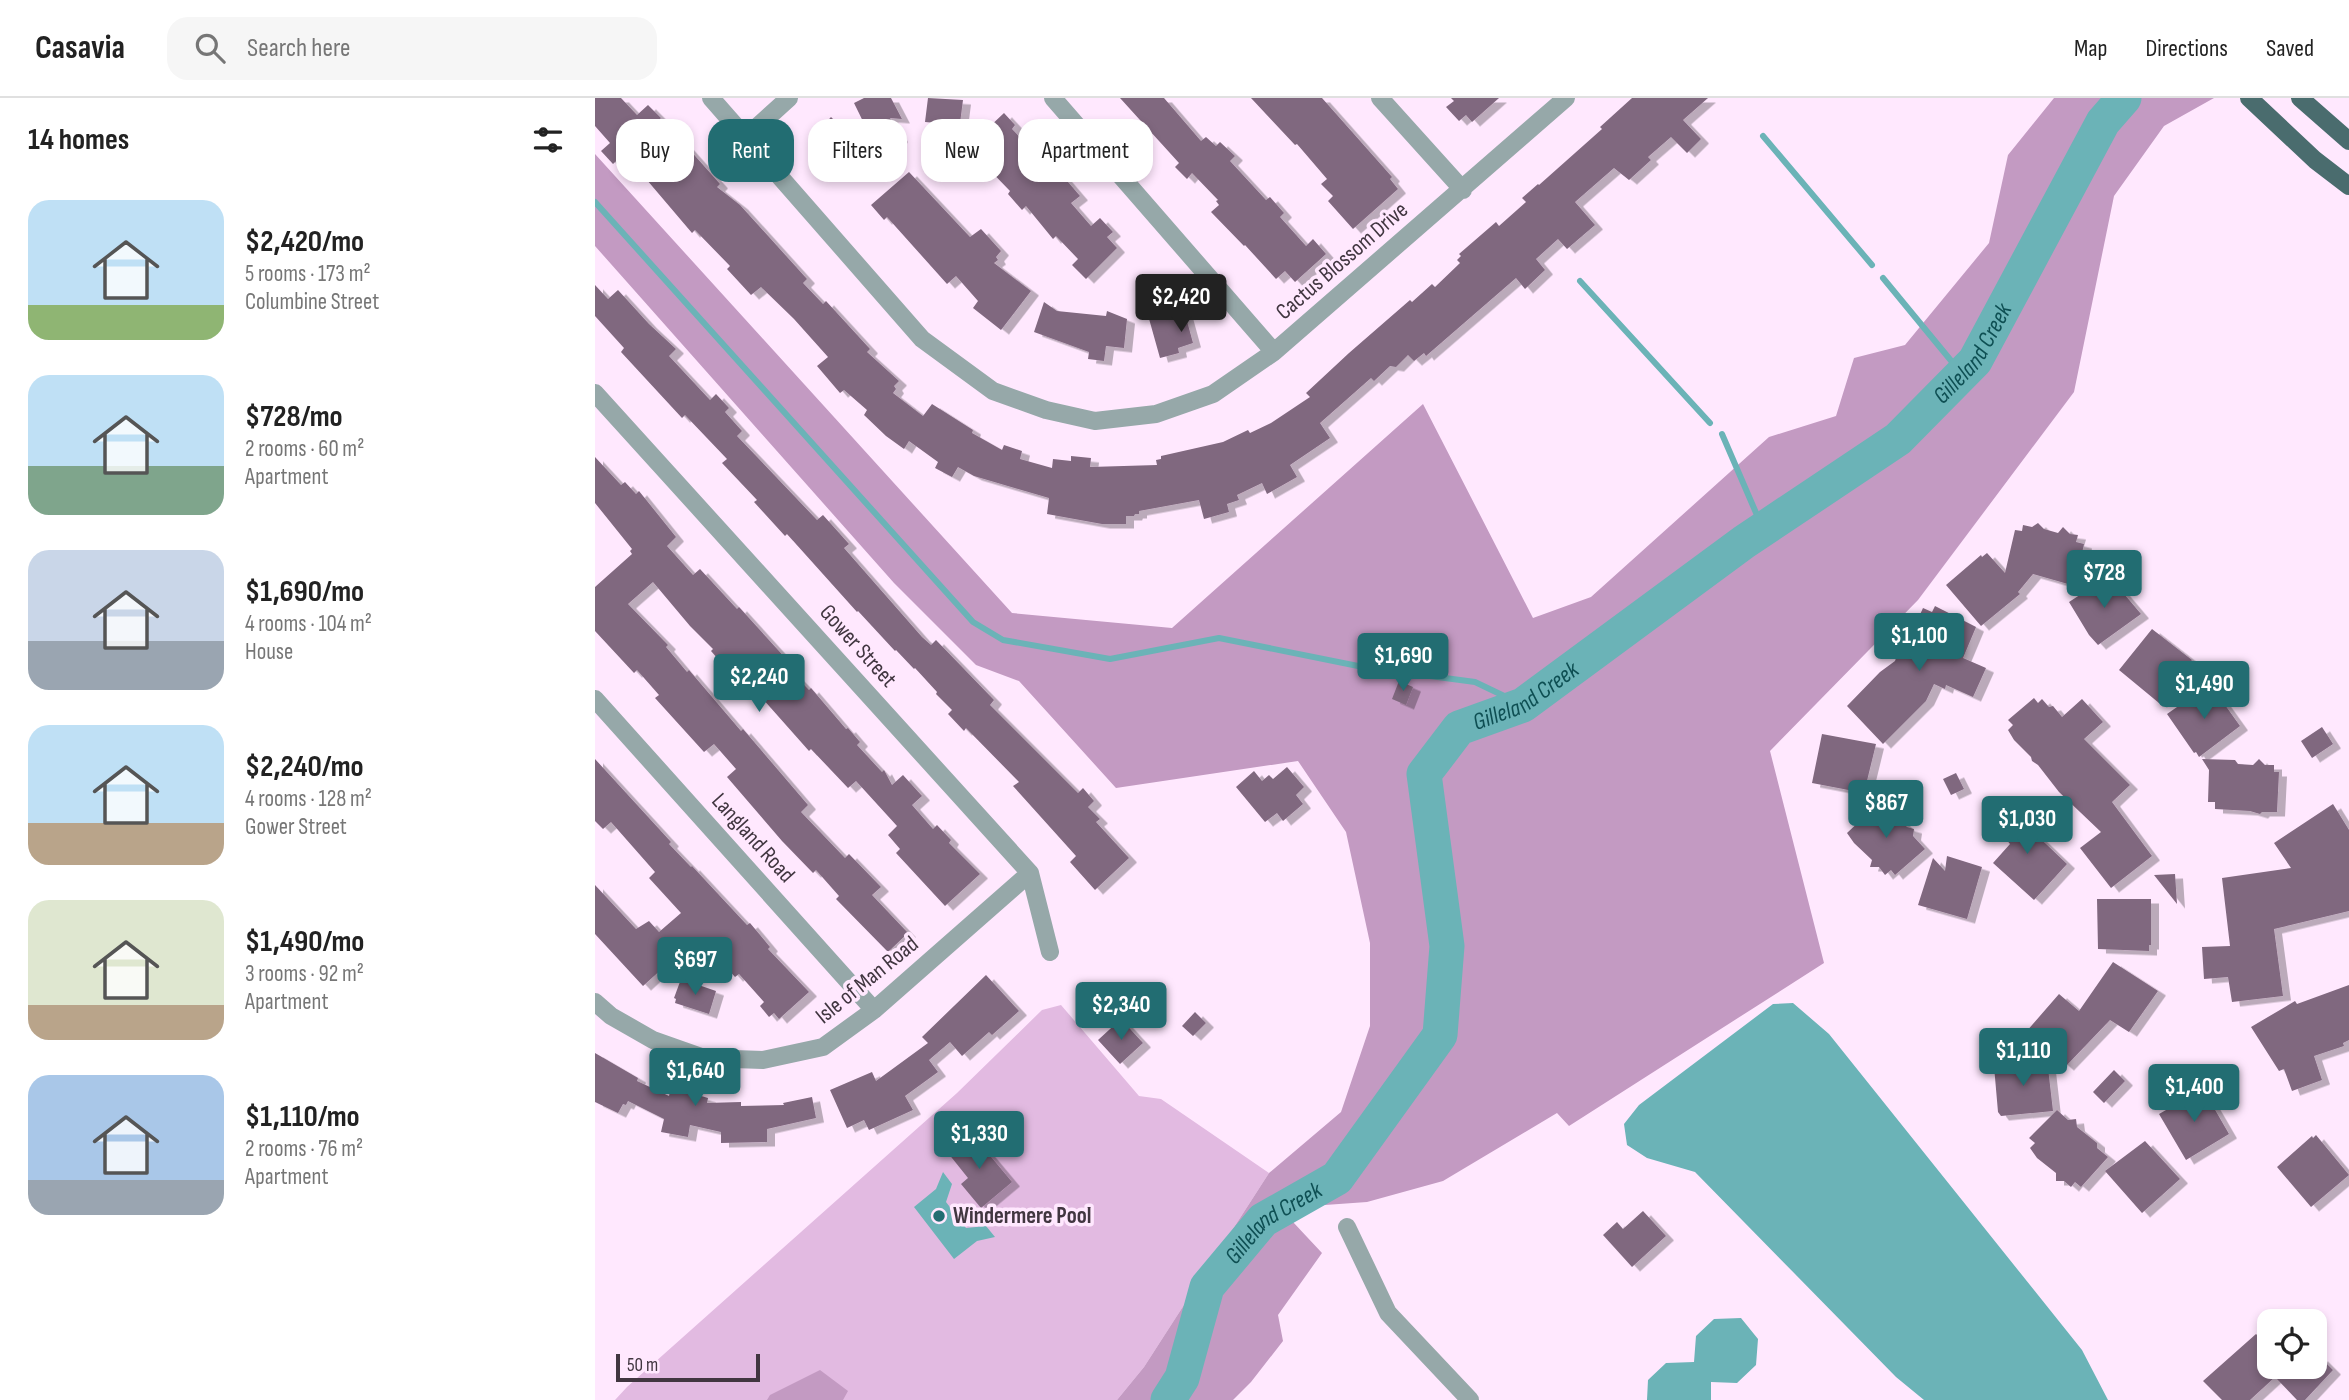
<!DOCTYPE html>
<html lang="en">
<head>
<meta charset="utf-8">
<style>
	body { margin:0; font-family:"Sofia Sans Condensed",sans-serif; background:#f6f6f6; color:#222; height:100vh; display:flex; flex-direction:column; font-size:26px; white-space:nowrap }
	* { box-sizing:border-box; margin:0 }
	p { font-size:23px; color:#767676 }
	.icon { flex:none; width:38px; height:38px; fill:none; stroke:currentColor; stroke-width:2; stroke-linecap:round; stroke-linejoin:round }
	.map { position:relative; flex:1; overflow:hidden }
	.details { display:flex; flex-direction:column; background:#fff; width:595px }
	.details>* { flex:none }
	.hud { position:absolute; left:21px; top:21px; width:665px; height:63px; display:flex; gap:14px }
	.tools { position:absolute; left:1662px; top:1211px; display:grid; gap:14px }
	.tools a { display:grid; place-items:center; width:70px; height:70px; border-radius:14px; background:#fff; box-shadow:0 4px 10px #0003; font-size:35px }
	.scale { position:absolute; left:21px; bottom:18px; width:144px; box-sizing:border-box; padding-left:7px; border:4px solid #413640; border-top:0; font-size:19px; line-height:24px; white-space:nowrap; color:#413640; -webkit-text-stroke:5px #ffe8fe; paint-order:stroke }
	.price { position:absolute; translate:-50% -60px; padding:0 16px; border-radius:7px; background:#226d72; color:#fff; font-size:23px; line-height:46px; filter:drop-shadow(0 2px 4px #0008) }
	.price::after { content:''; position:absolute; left:50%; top:42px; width:21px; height:16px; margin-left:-10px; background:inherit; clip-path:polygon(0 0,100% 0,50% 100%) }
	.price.selected { background:#222; color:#fff }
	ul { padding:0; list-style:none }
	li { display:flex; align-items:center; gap:21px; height:175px; padding:0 28px }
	li span { display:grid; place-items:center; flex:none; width:196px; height:140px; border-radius:21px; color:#555 }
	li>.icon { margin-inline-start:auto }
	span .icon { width:84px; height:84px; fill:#fffc; stroke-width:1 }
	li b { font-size:30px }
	h2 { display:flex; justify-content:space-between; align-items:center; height:84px; padding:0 28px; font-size:30px }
	.pill { padding:0 24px; border-radius:21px; background:#fff; box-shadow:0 4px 10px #0003; font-size:24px; line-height:63px }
	.pill.selected { background:#226d72; color:#fff }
	header { display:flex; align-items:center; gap:42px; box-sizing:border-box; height:98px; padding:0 35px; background:#fff; border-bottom:2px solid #e0e0e0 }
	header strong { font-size:33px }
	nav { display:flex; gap:38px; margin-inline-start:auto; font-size:24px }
	.search { width:490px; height:63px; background:#f6f6f6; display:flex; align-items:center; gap:18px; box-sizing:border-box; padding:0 24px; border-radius:21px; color:#767676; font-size:26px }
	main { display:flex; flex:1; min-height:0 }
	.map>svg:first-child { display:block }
	.green { fill:#e2bae1 }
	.forest { fill:#c39ac2 }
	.water { fill:#6bb3b7 }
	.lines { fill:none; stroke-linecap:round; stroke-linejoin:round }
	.stream { stroke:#6bb3b7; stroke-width:6 }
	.river { stroke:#6bb3b7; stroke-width:35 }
	.building { fill:#80687f; filter:url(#shadow) }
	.minor { stroke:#96a8a9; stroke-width:18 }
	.major { stroke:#4a6c6e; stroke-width:18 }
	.poi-dot { fill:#226d72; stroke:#ffe8fe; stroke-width:2.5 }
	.labels { text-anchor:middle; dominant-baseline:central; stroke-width:7; stroke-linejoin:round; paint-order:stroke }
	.street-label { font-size:23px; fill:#413640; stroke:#ffe8fe }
	.poi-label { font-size:23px; font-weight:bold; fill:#413640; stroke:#ffe8fe; text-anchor:start }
	.water-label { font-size:24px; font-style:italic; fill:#0e4f53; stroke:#ffe8fe }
</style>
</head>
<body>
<header>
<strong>Casavia</strong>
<div class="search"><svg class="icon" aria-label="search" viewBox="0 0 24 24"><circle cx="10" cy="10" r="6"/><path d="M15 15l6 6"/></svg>Search here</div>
<nav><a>Map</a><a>Directions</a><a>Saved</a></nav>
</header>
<main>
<section class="details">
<h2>14 homes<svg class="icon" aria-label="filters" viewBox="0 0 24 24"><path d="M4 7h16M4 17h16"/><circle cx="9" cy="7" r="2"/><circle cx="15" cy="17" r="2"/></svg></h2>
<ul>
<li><span style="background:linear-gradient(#bfe0f5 75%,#8fb573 0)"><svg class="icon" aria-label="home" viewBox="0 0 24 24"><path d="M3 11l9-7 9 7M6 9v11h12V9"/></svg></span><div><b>$2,420/mo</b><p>5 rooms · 173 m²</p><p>Columbine Street</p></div></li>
<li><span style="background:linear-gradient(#bfe0f5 65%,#7fa58c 0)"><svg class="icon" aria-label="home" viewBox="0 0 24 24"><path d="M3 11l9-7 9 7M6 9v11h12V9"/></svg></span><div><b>$728/mo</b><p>2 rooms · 60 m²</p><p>Apartment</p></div></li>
<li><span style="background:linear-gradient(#c9d6e8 65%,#9aa5b1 0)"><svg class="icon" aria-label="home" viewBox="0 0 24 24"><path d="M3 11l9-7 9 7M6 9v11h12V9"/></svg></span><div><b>$1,690/mo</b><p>4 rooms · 104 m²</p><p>House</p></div></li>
<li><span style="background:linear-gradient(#bfe0f5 70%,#b9a48a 0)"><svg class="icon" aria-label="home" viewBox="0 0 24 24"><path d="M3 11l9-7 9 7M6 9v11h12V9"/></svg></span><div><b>$2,240/mo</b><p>4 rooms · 128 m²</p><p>Gower Street</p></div></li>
<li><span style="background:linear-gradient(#dfe7d0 75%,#b9a48a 0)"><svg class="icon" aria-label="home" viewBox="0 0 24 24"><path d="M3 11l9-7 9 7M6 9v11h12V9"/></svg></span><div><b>$1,490/mo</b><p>3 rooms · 92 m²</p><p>Apartment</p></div></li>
<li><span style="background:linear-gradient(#a9c7e8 75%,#9aa5b1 0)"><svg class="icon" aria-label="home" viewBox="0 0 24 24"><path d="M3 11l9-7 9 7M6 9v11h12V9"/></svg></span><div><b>$1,110/mo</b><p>2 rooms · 76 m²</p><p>Apartment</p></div></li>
</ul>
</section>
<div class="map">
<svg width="1754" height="1302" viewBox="0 0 1754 1302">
	<defs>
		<filter id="shadow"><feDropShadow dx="8" dy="4.5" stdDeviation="0" flood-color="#0004"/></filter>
	</defs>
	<rect width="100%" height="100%" fill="#ffe8fe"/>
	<path class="green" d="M 466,907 L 544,998 L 566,1001 L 674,1075 L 549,1269 L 522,1302 L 20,1302 L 32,1289 L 362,995 L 447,912 Z"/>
	<path class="forest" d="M 1459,0 L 1619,0 L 1569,28 L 1519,98 L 1479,294 L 1323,502 L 1175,653 L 1229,865 L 974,1028 L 962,1015 L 848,1083 L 772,1104 L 730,1107 L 701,1094 L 683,1108 L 727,1155 L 683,1217 L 688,1243 L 656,1284 L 638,1302 L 522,1302 L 549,1269 L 674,1075 L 746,1014 L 775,928 L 775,845 L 751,734 L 703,663 L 521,690 L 424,583 L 381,567 L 299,485 L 0,148 L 0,56 L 417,515 L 577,530 L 828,306 L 938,520 L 996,499 L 1174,339 L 1241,318 L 1259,260 L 1310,247 L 1394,145 L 1413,57 Z
		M 225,1272 L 253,1293 L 248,1302 L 172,1302 L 175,1297 Z"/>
	<path class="water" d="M 1198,905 L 1234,936 L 1487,1252 L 1513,1302 L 1329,1302 L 1301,1279 L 1100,1074 L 1052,1060 L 1032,1047 L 1029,1026 L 1044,1007 L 1178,906 Z
		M 348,1074 L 357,1086 L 351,1104 L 371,1130 L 391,1128 L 400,1139 L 382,1143 L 359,1161 L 319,1109 L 341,1091 Z
		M 1146,1220 L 1163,1241 L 1161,1267 L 1142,1285 L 1116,1284 L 1116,1302 L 1052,1302 L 1053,1282 L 1071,1265 L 1099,1264 L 1101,1238 L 1119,1221 Z"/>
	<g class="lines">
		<path class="stream" d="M 1168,38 L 1277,167
			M 0,104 L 378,524 L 408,542 L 515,561 L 624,540 L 768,569 L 880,584 L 928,607
			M 1288,180 L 1367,276
			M 985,183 L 1115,325
			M 1127,336 L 1168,431"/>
		<path class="river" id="s1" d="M 573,1302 L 587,1280 L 612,1189 L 668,1122 L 742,1080 L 845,937 L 852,848 L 829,676 L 864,630 L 928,607 L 1149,444 L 1303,341 L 1380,263 L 1508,24 L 1529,0"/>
	</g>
	<path class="building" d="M 0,0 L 26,0 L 42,17 L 53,7 L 66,20 L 18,66 L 6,53 L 15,45 L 0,28 Z
		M 269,0 L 296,0 L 307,21 L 295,20 L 305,40 L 282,52 L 259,5 Z
		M 333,0 L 368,2 L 364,33 L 341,30 L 341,25 L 330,24 Z
		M 525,0 L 569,0 L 606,43 L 611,39 L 621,48 L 625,44 L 640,58 L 635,63 L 671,102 L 675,99 L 689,115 L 685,119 L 711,148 L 718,141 L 731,156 L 700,184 L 690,173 L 681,181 L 650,147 L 649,148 L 616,114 L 624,107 L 621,103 L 623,102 L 597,75 L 592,81 L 580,69 L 584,65 Z
		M 656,0 L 727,0 L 797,79 L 795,81 L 803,91 L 758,131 L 733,103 L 738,98 L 726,86 L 732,81 L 702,46 L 700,47 Z
		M 856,0 L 904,0 L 877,24 L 871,17 L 864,23 L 851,9 L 859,3 Z
		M 1037,0 L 1113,0 L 1088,22 L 1106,41 L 1092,55 L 1076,39 L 1053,59 L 1056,62 L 1034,82 L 1019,70 L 980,104 L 1000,127 L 972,151 L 963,141 L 941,161 L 950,172 L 930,191 L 921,180 L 831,258 L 829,255 L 819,263 L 813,257 L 801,269 L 795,268 L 779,283 L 776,280 L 725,325 L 735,340 L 695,367 L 702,379 L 672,396 L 667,385 L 642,397 L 644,402 L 632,406 L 634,414 L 609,421 L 604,402 L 544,413 L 544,416 L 540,416 L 539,418 L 531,418 L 531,426 L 507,426 L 452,416 L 454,400 L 379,378 L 363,369 L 357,379 L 340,370 L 343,364 L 314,343 L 309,351 L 291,338 L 269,317 L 272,312 L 249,292 L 245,295 L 222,268 L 233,259 L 199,221 L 166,189 L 156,197 L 132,171 L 135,168 L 100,132 L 97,135 L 46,75 L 85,41 L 125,86 L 122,89 L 145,107 L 212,181 L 208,185 L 228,206 L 231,203 L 275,251 L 272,254 L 304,283 L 299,288 L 301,291 L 298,295 L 328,318 L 337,306 L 378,332 L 377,335 L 407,352 L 409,347 L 427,353 L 425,361 L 457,370 L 458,361 L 476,363 L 476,358 L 496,360 L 495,369 L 562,367 L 561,362 L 566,361 L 566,358 L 628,344 L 653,332 L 655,335 L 676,325 L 715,299 L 711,295 L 754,255 L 815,202 L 817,204 L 837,186 L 840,189 L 865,165 L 862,162 L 866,158 L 864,156 L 901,124 L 904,128 L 931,104 L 927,100 L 943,86 L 944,87 L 1007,31 L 1005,29 Z
		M 409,15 L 420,27 L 417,31 L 451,67 L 455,63 L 485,98 L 476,105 L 496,128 L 505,120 L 518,134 L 512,139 L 522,150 L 491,181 L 477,167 L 483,161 L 461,138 L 458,141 L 431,108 L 427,112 L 413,96 L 415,93 L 384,61 L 389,57 L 373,49 Z
		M 236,19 L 267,50 L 243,74 L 223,55 L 234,44 L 223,33 Z
		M 314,74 L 375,139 L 386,131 L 406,153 L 401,159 L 403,162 L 399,165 L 436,193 L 406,232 L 378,210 L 383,203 L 361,178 L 352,186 L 292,119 L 289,122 L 276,107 Z
		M 0,187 L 13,201 L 23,192 L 54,226 L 81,251 L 74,258 L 115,302 L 121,296 L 134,310 L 130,314 L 147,333 L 142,338 L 222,422 L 228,417 L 254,446 L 249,450 L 327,539 L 336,547 L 341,542 L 399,602 L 395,607 L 483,695 L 488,690 L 499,703 L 493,709 L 505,721 L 501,724 L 534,760 L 500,792 L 475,764 L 481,758 L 418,688 L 424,684 L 371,630 L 369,633 L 353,616 L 357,612 L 341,596 L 342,594 L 320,570 L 319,571 L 301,552 L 300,553 L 263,513 L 262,514 L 192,436 L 190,438 L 159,404 L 162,402 L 127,365 L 132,361 L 90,317 L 87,320 L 26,254 L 29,250 L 0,218 Z
		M 449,204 L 462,213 L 511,218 L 512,213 L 532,221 L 529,250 L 511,248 L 509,263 L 493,261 L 494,254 L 439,234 Z
		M 573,204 L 577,216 L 589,212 L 598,245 L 583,250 L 584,255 L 565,260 L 551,210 Z
		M 0,359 L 26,387 L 30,384 L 41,396 L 44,393 L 81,439 L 72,448 L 98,477 L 105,471 L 142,511 L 144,509 L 193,563 L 189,566 L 214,592 L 216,590 L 251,631 L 253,630 L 265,644 L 262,647 L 287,674 L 289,672 L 297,687 L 308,677 L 327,698 L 317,707 L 338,731 L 342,727 L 356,742 L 354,745 L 385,776 L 350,808 L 301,755 L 305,751 L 293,737 L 302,728 L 261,683 L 253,690 L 216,651 L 214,653 L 167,600 L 169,599 L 138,565 L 130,569 L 116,553 L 118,551 L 95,528 L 58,484 L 33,506 L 73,547 L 71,549 L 92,574 L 94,572 L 146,633 L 148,631 L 213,707 L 206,714 L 250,760 L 254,756 L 286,789 L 277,797 L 313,835 L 293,854 L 241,801 L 244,798 L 221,772 L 218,775 L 187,743 L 132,679 L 141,671 L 119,646 L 109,654 L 60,600 L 64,597 L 42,572 L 39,575 L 0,533 L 0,489 L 37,456 L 35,453 L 37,451 L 0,405 Z
		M 1443,425 L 1449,431 L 1463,435 L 1468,429 L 1475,436 L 1483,437 L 1481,444 L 1489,446 L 1480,488 L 1438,476 L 1423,494 L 1425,496 L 1386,528 L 1351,487 L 1386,457 L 1387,459 L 1392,455 L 1410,475 L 1420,432 L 1427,433 L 1428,427 L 1437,429 Z
		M 1517,476 L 1526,489 L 1524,490 L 1546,516 L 1503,547 L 1494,537 L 1474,504 Z
		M 1340,508 L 1381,529 L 1368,560 L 1391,570 L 1378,599 L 1351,587 L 1350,591 L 1339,586 L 1331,603 L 1288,646 L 1252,608 L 1285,574 L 1300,563 L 1303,554 L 1307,556 L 1328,510 L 1337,514 Z
		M 1557,531 L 1597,562 L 1564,605 L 1524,572 Z
		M 804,583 L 818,589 L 811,607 L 797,601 Z
		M 1615,586 L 1645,628 L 1604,659 L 1601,654 L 1599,655 L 1572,616 Z
		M 1439,600 L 1443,605 L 1447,601 L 1454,609 L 1458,608 L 1467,619 L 1487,601 L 1508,624 L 1489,641 L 1535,687 L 1517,704 L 1557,758 L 1516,790 L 1485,750 L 1506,734 L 1464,694 L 1443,667 L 1437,663 L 1436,659 L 1419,642 L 1413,632 L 1418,627 L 1413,622 Z
		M 1727,629 L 1738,646 L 1717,660 L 1706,643 Z
		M 1227,636 L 1281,646 L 1269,695 L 1217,685 Z
		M 0,661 L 76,744 L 74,746 L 96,769 L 97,768 L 152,827 L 155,825 L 175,849 L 173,851 L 214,894 L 184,921 L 179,915 L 174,919 L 165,908 L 169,904 L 144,876 L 140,879 L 115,851 L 111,853 L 100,841 L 48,888 L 0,836 L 0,787 L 41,831 L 54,823 L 64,834 L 86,815 L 54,780 L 60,774 L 16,724 L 8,731 L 0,723 Z
		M 1607,661 L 1640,662 L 1643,666 L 1658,667 L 1664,661 L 1670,667 L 1679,667 L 1679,674 L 1684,674 L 1682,714 L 1667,714 L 1665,716 L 1655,713 L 1620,711 L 1620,704 L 1613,704 L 1614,672 Z
		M 692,669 L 709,689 L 701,697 L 708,706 L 688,723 L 682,715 L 670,724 L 641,689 L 659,673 L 667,683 L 674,677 L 678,681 Z
		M 1361,675 L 1369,691 L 1356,697 L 1348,681 Z
		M 1287,702 L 1294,710 L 1299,712 L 1302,718 L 1312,729 L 1319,731 L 1318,738 L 1330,751 L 1300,777 L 1296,772 L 1290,777 L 1284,769 L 1275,769 L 1277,762 L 1259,745 L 1252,735 Z
		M 1738,706 L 1754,732 L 1754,813 L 1679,831 L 1688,898 L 1637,904 L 1633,879 L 1609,881 L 1607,849 L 1635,848 L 1627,780 L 1696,770 L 1679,745 Z
		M 1423,707 L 1432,719 L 1427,723 L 1472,766 L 1439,802 L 1398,765 L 1415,746 L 1399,727 Z
		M 1352,758 L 1387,769 L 1372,821 L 1323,807 L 1338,760 L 1350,773 Z
		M 1580,776 L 1582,806 L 1559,777 Z
		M 1502,801 L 1556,801 L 1556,847 L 1554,847 L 1554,853 L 1503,851 Z
		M 1518,864 L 1563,893 L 1534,934 L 1515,922 L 1471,968 L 1431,934 L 1464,896 L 1484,913 Z
		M 391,877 L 424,913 L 397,937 L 394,934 L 367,958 L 355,944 L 334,962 L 343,974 L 310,998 L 318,1012 L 274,1032 L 269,1022 L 252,1030 L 235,992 L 277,974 L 281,983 L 333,945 L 327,939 Z
		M 86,881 L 121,893 L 114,916 L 80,905 L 81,901 L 79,900 Z
		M 1754,887 L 1754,942 L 1748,945 L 1749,948 L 1719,958 L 1727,982 L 1697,993 L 1689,971 L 1684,973 L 1656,929 L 1700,903 L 1702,906 Z
		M 600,914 L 611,925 L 598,938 L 587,928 Z
		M 526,921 L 548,945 L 525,966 L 503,942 Z
		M 0,955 L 43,980 L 42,983 L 74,998 L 76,989 L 113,1000 L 112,1005 L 146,1004 L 146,1008 L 189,1007 L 188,1005 L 217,999 L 221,1020 L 172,1031 L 172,1044 L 126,1045 L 126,1034 L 95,1027 L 93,1039 L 66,1034 L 69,1021 L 33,1003 L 31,1007 L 28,1006 L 23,1015 L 0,1004 Z
		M 1452,961 L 1458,1013 L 1406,1018 L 1403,1014 L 1399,968 Z
		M 1519,972 L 1530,983 L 1509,1005 L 1498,994 Z
		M 1608,991 L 1634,1036 L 1591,1062 L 1564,1016 Z
		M 1462,1012 L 1473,1022 L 1481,1021 L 1482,1029 L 1502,1045 L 1502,1050 L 1513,1059 L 1486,1089 L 1480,1084 L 1476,1089 L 1469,1083 L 1461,1083 L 1461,1075 L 1442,1060 L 1435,1050 L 1440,1045 L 1434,1040 Z
		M 376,1035 L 417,1084 L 386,1110 L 366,1086 L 373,1080 L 353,1055 Z
		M 1721,1037 L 1754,1077 L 1716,1109 L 1682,1069 L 1717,1038 L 1718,1040 Z
		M 1550,1043 L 1585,1081 L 1547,1115 L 1510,1073 Z
		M 1048,1113 L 1071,1138 L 1037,1169 L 1008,1137 L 1022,1124 L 1028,1131 Z
		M 1661,1236 L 1675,1249 L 1675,1269 L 1720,1269 L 1720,1264 L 1725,1259 L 1738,1272 L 1710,1302 L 1702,1302 L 1680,1279 L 1655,1302 L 1627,1302 L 1608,1283 Z"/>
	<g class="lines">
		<path class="minor" d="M 116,0 L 327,241 L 398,293 L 451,312 L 500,323 L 561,316 L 618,296 L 679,254 L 971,0
			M 458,0 L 679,254
			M 785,0 L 868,92
			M 151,39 L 194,0
			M 0,295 L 435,775 L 455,854
			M 0,601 L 279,912
			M 0,904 L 16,918 L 58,942 L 109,960 L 168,962 L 228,949 L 279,912 L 435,775
			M 752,1129 L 793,1215 L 875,1302"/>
		<path class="major" d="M 1654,0 L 1720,62 L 1754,88
			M 1705,0 L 1754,43"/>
	</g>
	<circle class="poi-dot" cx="344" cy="1118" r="7"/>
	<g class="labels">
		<g class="street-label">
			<text transform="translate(747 163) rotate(-41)">Cactus Blossom Drive</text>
			<text transform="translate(263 548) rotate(48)">Gower Street</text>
			<text transform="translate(158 740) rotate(48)">Langland Road</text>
			<text transform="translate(272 882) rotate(-39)">Isle of Man Road</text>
		</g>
		<g class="poi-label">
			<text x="358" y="1118">Windermere Pool</text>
		</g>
		<g class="water-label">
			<text stroke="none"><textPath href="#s1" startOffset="1432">Gilleland Creek</textPath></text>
			<text stroke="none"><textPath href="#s1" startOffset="864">Gilleland Creek</textPath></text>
			<text stroke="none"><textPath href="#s1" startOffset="214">Gilleland Creek</textPath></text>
		</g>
	</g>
</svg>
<div class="tools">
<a><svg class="icon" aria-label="locate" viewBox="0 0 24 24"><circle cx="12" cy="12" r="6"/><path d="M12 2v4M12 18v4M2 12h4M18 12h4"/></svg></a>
</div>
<div class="scale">50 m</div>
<b class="price selected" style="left:586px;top:236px">$2,420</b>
<b class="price" style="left:1509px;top:512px">$728</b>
<b class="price" style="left:1324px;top:575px">$1,100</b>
<b class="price" style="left:808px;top:595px">$1,690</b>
<b class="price" style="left:164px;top:616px">$2,240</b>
<b class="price" style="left:1609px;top:623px">$1,490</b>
<b class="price" style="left:1291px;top:742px">$867</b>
<b class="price" style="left:1432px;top:758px">$1,030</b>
<b class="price" style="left:100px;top:899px">$697</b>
<b class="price" style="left:526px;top:944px">$2,340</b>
<b class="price" style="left:1428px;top:990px">$1,110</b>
<b class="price" style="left:100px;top:1010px">$1,640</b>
<b class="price" style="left:1599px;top:1026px">$1,400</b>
<b class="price" style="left:384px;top:1073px">$1,330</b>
<div class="hud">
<a class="pill">Buy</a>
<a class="pill selected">Rent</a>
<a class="pill">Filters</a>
<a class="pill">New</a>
<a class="pill">Apartment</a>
</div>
</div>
</main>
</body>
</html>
